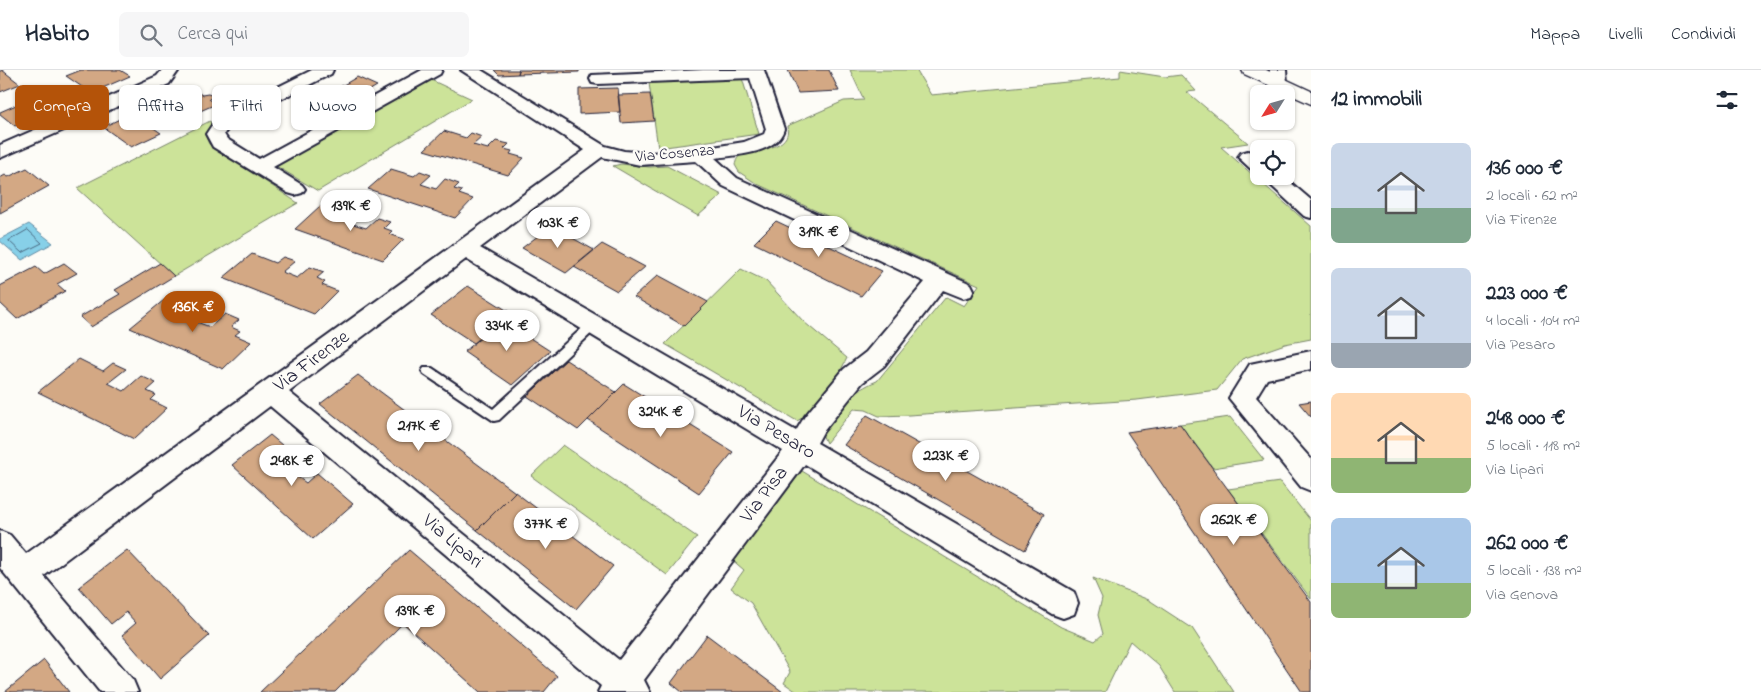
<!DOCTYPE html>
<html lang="it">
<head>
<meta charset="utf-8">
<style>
	body { margin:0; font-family:"Indie Flower",sans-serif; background:#f6f6f7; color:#1f2937; height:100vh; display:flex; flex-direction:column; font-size:19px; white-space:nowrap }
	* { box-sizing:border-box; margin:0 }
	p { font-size:16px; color:#747a83 }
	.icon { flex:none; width:28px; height:28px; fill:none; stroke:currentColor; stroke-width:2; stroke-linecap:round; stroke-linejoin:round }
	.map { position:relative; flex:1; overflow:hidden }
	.side { display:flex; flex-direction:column; background:#fff; width:450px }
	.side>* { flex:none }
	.guide { position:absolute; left:15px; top:15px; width:475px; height:45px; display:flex; gap:10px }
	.needle { width:32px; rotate:233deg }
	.controls { position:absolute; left:1250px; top:15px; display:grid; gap:10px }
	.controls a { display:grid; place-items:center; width:45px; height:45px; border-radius:8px; background:#fff; box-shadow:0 1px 4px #0004; font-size:25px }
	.price { position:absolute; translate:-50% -42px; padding:0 11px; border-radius:18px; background:#fff; color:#222; font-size:16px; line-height:32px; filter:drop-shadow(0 1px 2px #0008) }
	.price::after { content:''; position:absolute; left:50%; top:30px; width:15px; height:11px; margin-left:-8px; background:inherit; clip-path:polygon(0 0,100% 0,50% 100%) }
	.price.current { background:#b45309; color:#fff }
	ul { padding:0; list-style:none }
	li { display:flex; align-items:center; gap:15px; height:125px; padding:0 20px }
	li span { display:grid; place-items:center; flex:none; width:140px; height:100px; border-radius:8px; color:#555 }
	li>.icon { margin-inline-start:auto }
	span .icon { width:60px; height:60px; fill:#fffc; stroke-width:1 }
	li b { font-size:21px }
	h2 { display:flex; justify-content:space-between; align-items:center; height:60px; padding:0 20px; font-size:21px }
	.pill { padding:0 18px; border-radius:8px; background:#fff; box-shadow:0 1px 4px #0004; font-size:18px; line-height:45px }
	.pill.current { background:#b45309; color:#fff }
	header { display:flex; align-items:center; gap:30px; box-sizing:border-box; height:70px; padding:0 25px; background:#fff; border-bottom:1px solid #e0e1e3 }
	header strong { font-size:24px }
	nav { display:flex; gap:28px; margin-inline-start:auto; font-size:18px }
	.search { width:350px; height:45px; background:#f6f6f7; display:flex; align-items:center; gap:12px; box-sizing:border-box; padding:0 18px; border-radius:8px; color:#747a83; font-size:19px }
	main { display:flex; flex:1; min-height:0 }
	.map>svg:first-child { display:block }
	.green { fill:#cce399; stroke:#77826a }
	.water { fill:#87d0e8; stroke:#5f8aa3 }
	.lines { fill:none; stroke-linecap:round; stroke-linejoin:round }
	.shore { stroke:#4a6880; stroke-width:1 }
	.building { fill:#d3a884; stroke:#22223b }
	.service-casing { stroke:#22223b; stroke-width:4 }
	.minor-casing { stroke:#22223b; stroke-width:4 }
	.tertiary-casing { stroke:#22223b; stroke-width:3 }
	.service { fill:#fdfcf7; fill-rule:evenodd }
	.minor { fill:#fdfcf7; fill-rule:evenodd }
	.tertiary { fill:#fdfcf7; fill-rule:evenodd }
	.labels { text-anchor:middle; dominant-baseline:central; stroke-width:4.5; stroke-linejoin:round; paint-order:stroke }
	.far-street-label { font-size:16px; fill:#22223b; stroke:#fdfcf7 }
	.street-label { font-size:20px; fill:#22223b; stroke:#fdfcf7 }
</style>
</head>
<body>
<header>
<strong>Habito</strong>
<div class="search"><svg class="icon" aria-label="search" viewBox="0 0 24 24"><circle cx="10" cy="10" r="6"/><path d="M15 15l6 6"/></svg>Cerca qui</div>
<nav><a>Mappa</a><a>Livelli</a><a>Condividi</a></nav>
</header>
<main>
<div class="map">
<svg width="1311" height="622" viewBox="0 0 1311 622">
	<rect width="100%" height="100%" fill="#fdfcf7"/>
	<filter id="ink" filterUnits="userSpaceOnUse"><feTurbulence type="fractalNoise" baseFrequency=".02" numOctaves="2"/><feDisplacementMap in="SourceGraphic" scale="10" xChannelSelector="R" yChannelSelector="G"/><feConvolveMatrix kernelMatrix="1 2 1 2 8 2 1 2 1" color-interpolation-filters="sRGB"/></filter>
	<g filter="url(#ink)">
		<path class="green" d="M 850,0 L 916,0 L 931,25 L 1120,7 L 1120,0 L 1165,7 L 1181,5 L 1196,21 L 1187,22 L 1248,73 L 1221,77 L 1311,156 L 1311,269 L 1285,274 L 1242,289 L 1217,320 L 1137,330 L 909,345 L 879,346 L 866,340 L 854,339 L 826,373 L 821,362 C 831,341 855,319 877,311 L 946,227 L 964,236 L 979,215 L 757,114 L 739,102 L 735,95 C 736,91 737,87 741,85 C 755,80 793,79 787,56 L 844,31 L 864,30 Z
			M 742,8 L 759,64 L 658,78 L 649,13 Z
			M 431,10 L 472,29 L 318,121 L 276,96 Z
			M 210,51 L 211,55 L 205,65 L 209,74 L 298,133 L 174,206 L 77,118 Z
			M 621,94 L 650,97 L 667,96 L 722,125 L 698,146 L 613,96 Z
			M 741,199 L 766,211 L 804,252 L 847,288 C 835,312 821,338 797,351 L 665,274 Z
			M 1230,347 L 1264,390 L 1213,398 L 1180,354 Z
			M 563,375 L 697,467 L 667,505 L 531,406 Z
			M 802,401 L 1061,557 L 1095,571 L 1103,564 L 1098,545 L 1102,528 L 1093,508 L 1149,530 L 1192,558 L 1234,622 L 1175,622 L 1159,596 L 1130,571 L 1105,622 L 797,622 L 784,613 L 790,602 L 751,533 L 731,518 L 744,500 L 730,488 Z
			M 1280,412 L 1311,451 L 1311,529 L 1228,419 Z"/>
		<path class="water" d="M 29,154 L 53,173 L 22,190 L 0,171 L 0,169 Z"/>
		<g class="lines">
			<path class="shore" d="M 28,160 L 42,173 L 22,183 L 9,171 Z"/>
		</g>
		<path class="building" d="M 2,0 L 20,14 L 0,22 L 0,1 Z
			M 81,0 L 120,0 L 130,6 L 91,23 L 66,6 Z
			M 494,0 L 519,0 L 518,4 L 499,5 Z
			M 519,0 L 579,0 L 579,2 L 518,4 Z
			M 788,0 L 829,0 L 839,21 L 798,23 Z
			M 357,7 L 377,16 L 341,37 L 321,28 Z
			M 191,18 L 202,25 L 208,24 L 213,26 L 209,29 L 216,34 L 189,46 L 164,30 Z
			M 618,18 L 620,42 L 579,44 L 579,19 Z
			M 650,24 L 654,51 L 621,53 L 618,25 Z
			M 39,25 L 57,38 L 15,56 L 0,44 L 0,42 Z
			M 126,46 L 132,51 L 139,48 L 161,63 L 131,77 L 103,57 Z
			M 444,61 L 466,68 L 471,63 L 482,67 L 473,75 L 488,79 L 496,71 L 509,74 L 504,79 L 512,81 L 510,84 L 524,88 L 508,105 L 424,80 Z
			M 27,98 L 49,116 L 0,143 L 0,108 L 5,105 L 8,107 Z
			M 391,99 L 414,106 L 420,101 L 431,105 L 421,114 L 436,119 L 445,109 L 459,114 L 454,119 L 462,121 L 459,124 L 473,129 L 455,148 L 368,119 Z
			M 320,136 L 344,144 L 350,138 L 361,142 L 350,153 L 366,158 L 377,148 L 390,152 L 384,158 L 392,161 L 389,164 L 404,169 L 383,190 L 295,159 Z
			M 776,151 L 882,201 L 861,226 L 754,173 Z
			M 551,156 L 594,180 L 566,203 L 522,178 Z
			M 602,174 L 645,197 L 617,221 L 574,197 Z
			M 252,184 L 275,193 L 283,187 L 295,191 L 282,202 L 297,208 L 310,197 L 324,202 L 317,208 L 325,212 L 322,215 L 337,221 L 314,244 L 223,208 Z
			M 64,193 L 77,203 L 57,214 L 65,221 L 17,249 L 0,233 L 0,216 L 36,197 L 44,204 Z
			M 160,193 L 174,206 L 91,257 L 80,247 L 120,224 L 115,220 Z
			M 658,205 L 708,232 L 684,256 L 634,227 Z
			M 468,216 L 511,243 L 474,273 L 431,245 Z
			M 164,230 L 189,240 L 197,233 L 209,238 L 194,251 L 210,257 L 225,244 L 239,250 L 231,257 L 240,261 L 235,265 L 251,272 L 223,299 L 130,258 Z
			M 502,250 L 550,281 L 512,315 L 464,282 Z
			M 79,289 L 103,301 L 113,293 L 126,299 L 108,313 L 124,321 L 141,306 L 156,313 L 147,321 L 156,325 L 151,330 L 167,338 L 134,369 L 38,322 Z
			M 566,290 L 616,322 L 578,360 L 527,326 Z
			M 358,305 L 515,422 L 477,460 L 320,334 Z
			M 624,314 L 733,382 L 699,423 L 588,350 Z
			M 1311,331 L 1311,347 L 1299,333 Z
			M 867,345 L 1044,444 L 1025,480 L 844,375 Z
			M 1180,354 L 1311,532 L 1311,622 L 1302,622 L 1127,362 Z
			M 270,365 L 307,396 L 295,405 L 306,413 L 317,403 L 353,434 L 313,469 L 232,395 Z
			M 515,422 L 613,496 L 576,539 L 477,460 Z
			M 127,480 L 209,566 L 160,609 L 122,565 L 136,553 L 126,542 L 111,554 L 79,517 Z
			M 409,480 L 557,606 L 544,622 L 480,622 L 403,553 L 335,622 L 260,622 Z
			M 707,565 L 783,622 L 682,622 L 671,613 Z
			M 44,590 L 69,622 L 5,622 Z"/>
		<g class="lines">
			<g class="service-casing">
				<path id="service" d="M 593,251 L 599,255 L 597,258 L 499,350 L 494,351 L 424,304 L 422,301 L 424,298 L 432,298 L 493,339 L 589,252 Z"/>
			</g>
			<g class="minor-casing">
				<path id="minor" d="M 162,0 L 179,0 L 169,14 L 0,88 L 0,75 L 157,6 Z
					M 312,0 L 333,0 L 331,4 L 237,51 L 229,57 L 224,64 L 227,69 L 259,89 L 422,0 L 442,0 L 440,4 L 273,97 L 302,115 L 305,119 L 302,123 L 295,125 L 288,123 L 213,77 L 206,64 L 216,49 L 225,43 Z
					M 461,0 L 481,0 L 605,76 L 624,81 L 651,83 L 707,78 L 744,72 L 764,64 L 766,59 L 750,8 L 598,14 L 592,13 L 590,9 L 592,5 L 703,0 L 764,0 L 784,59 C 777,84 736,85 715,88 L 737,108 L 971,214 L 974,220 L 971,226 L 963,228 L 943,220 L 884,296 L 862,313 L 823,362 L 817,373 L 1074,522 L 1078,533 L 1074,544 L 1063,548 L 1052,544 L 805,394 L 644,610 L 650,622 L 598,622 L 601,616 L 270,336 L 44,506 L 133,610 L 138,622 L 100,622 L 0,498 L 0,461 L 10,465 L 26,484 L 585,80 ZM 602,87 L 640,95 L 696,91 L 723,116 L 925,212 L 866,282 L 844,299 L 805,346 L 796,361 L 480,178 ZM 466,189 L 783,381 L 619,590 L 289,322 Z
					M 1270,0 L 1286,0 L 1287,13 L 1284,17 L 1272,17 L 1269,13 Z
					M 1248,81 L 1259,86 L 1259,102 L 1252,100 L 1238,87 L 1241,83 Z
					M 1261,106 L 1283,106 L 1311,130 L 1311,148 L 1304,146 Z
					M 1311,281 L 1311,299 L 1267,309 L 1256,327 L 1311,389 L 1311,421 L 1301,417 L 1229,328 L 1250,294 Z"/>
			</g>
			<g class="tertiary-casing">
				<path id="tertiary" d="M 1242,0 L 1266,0 L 1311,21 L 1311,34 L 1244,4 Z"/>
			</g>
			<use href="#service" class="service"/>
			<use href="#minor" class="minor"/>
			<use href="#tertiary" class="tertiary"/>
		</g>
	</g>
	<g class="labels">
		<g class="far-street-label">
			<text transform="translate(675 84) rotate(-5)">Via Cosenza</text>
		</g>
		<g class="street-label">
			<text transform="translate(312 292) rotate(-37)">Via Firenze</text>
			<text transform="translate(776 363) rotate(31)">Via Pesaro</text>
			<text transform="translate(765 425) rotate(-53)">Via Pisa</text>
			<text transform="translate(452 472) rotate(40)">Via Lipari</text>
		</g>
	</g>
</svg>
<div class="controls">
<a><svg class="needle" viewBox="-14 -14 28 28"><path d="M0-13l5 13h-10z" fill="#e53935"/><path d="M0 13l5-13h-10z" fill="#747a83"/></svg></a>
<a><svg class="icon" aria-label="locate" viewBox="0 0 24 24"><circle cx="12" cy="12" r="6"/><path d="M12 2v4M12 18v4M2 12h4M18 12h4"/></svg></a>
</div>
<b class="price" style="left:351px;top:162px">139K €</b>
<b class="price" style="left:558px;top:179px">103K €</b>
<b class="price" style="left:819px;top:188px">319K €</b>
<b class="price current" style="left:193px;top:263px">136K €</b>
<b class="price" style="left:507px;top:282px">334K €</b>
<b class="price" style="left:661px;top:368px">324K €</b>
<b class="price" style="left:419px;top:382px">217K €</b>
<b class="price" style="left:946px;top:412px">223K €</b>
<b class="price" style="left:292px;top:417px">248K €</b>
<b class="price" style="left:1234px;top:476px">262K €</b>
<b class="price" style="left:546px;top:480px">377K €</b>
<b class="price" style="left:415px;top:567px">139K €</b>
<div class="guide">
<a class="pill current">Compra</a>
<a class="pill">Affitta</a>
<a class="pill">Filtri</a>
<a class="pill">Nuovo</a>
</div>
</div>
<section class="side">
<h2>12 immobili<svg class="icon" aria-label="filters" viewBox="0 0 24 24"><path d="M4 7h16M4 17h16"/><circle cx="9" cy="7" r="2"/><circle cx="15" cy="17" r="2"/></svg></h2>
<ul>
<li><span style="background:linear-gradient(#c9d6e8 65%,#7fa58c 0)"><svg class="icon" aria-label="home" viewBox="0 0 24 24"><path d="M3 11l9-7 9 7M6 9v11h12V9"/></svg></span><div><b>136 000 €</b><p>2 locali · 62 m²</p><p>Via Firenze</p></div></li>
<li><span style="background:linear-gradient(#c9d6e8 75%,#9aa5b1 0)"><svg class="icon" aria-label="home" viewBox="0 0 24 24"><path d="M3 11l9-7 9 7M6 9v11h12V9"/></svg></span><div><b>223 000 €</b><p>4 locali · 104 m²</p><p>Via Pesaro</p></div></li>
<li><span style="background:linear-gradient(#ffd9b3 65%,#8fb573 0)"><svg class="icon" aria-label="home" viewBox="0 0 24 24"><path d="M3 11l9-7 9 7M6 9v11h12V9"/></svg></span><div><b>248 000 €</b><p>5 locali · 118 m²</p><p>Via Lipari</p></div></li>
<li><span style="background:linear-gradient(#a9c7e8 65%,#8fb573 0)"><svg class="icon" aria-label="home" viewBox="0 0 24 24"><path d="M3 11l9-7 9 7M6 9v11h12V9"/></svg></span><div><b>262 000 €</b><p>5 locali · 138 m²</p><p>Via Genova</p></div></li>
</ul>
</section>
</main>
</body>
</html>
